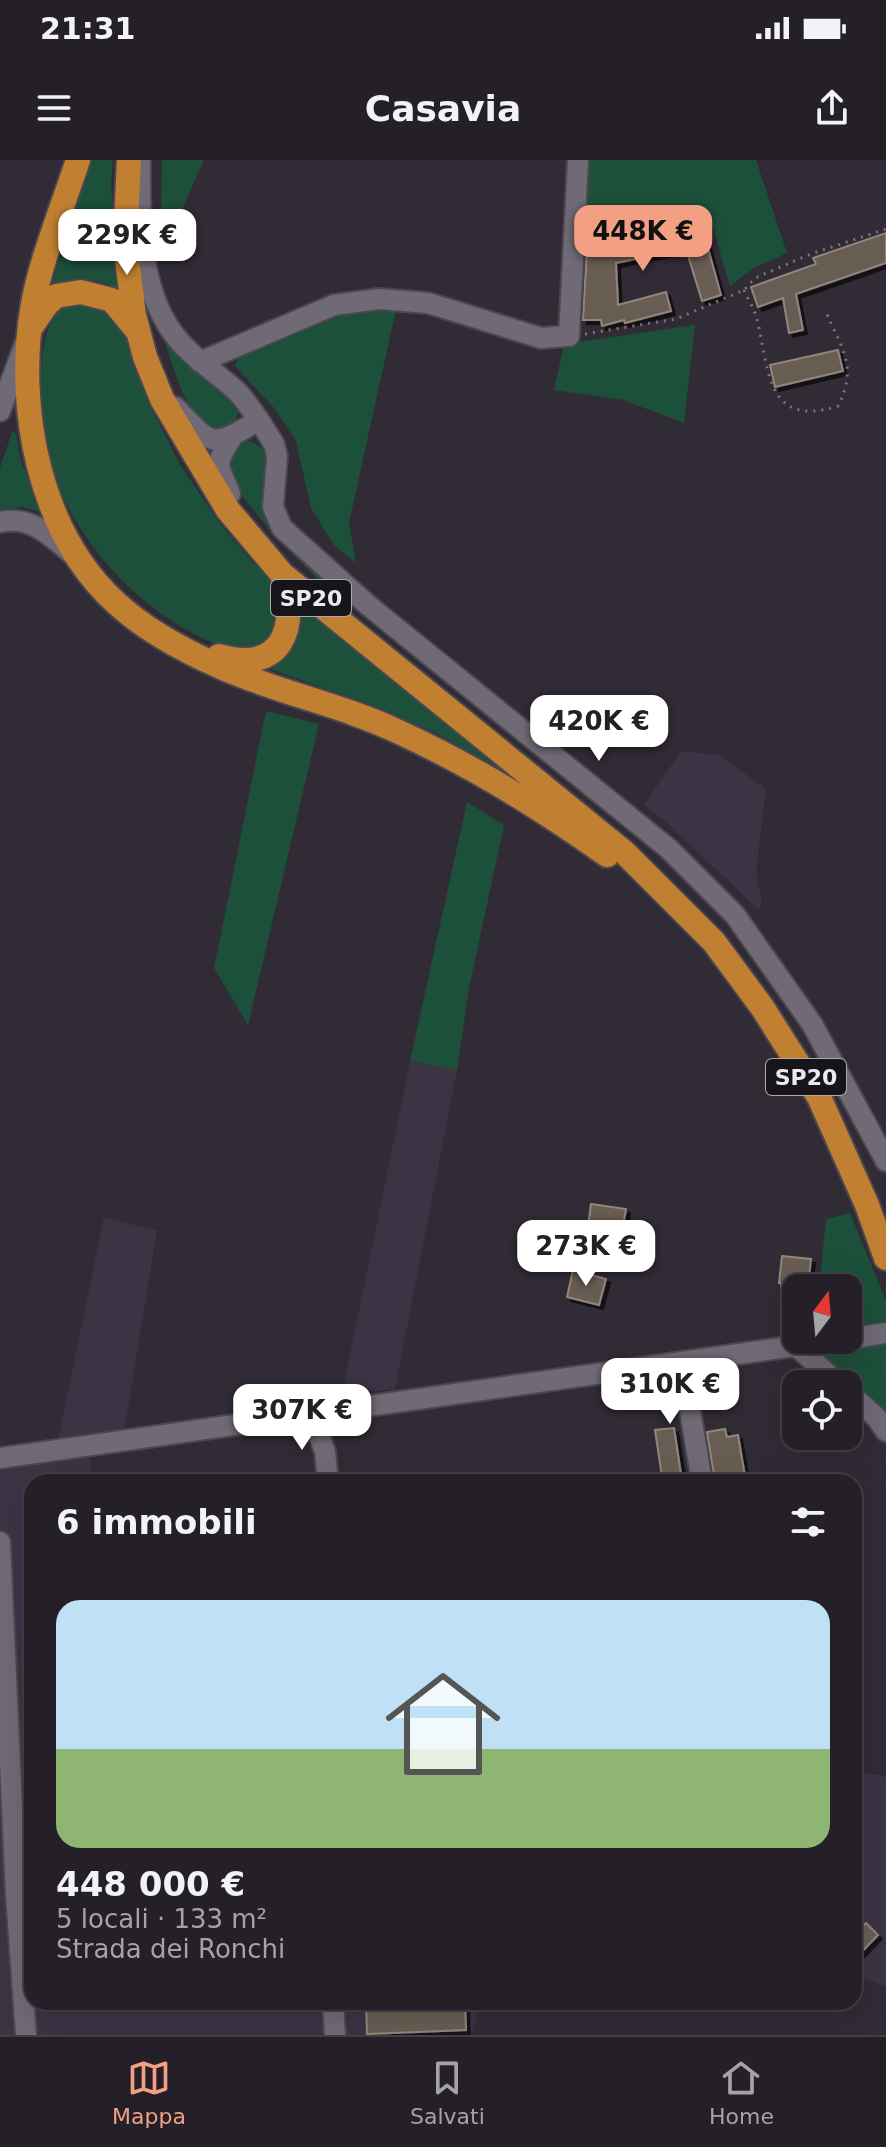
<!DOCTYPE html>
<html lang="it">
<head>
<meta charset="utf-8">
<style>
	body { margin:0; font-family:"DejaVu Sans",sans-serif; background:#312d34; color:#f1f3f6; height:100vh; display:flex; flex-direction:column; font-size:30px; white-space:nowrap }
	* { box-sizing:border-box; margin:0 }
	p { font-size:26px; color:#a3a3a8 }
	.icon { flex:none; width:44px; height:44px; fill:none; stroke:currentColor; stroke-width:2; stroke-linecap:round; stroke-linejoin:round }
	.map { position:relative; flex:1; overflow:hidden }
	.drawer { position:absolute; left:24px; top:1314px; width:838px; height:536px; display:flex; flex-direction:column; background:#252028; border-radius:24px; box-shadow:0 8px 32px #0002,0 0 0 2px #423e45 }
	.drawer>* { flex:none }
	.needle { width:52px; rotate:16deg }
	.fabs { position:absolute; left:782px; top:1114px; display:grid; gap:16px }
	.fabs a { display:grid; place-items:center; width:80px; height:80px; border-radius:16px; background:#252028; box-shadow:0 8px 32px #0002,0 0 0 2px #423e45; font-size:40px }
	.price { position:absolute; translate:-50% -68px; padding:0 18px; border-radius:16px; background:#fff; color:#222; font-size:26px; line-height:52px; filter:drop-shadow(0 2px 4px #0008) }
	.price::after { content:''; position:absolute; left:50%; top:48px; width:24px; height:18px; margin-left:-12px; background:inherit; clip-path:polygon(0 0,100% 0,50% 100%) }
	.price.selected { background:#f39f83; color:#111 }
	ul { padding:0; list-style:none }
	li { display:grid; align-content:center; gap:16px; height:424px; padding:0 32px }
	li+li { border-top:2px solid #423e45 }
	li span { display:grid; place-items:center; height:248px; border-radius:24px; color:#555 }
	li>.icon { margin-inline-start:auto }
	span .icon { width:144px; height:144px; fill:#fffc; stroke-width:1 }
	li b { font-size:34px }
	h2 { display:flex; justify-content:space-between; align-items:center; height:96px; padding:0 32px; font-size:34px }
	.status { display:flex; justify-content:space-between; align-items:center; height:56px; padding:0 40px; background:#252028; direction:ltr }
	.status svg { height:22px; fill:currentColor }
	header { display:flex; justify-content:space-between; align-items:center; height:104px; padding:0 32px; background:#252028; font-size:36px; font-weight:800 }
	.tabs { display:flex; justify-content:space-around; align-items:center; height:112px; border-top:2px solid #423e45; background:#252028; font-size:22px; color:#a3a3a8 }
	.tabs a { display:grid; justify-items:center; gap:4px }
	.tabs .selected { color:#f39f83 }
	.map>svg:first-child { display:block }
	.built { fill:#3c3344 }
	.green { fill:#1c503b }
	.building { fill:#675d53; stroke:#90867b; stroke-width:2; filter:url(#shadow) }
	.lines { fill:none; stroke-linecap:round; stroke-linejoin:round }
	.minor-casing { stroke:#4b474f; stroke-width:24 }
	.major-casing { stroke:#4b474f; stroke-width:28 }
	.path { stroke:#79747e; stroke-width:3; stroke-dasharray:2 6; stroke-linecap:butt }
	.minor { stroke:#706976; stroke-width:20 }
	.major { stroke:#c18031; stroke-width:24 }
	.labels { text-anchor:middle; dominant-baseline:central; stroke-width:8; stroke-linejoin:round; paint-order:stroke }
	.shield { fill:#17151a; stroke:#aba9af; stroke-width:2 }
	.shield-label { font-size:22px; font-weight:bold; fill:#ebe8ef }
</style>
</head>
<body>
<div class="status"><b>21:31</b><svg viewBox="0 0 49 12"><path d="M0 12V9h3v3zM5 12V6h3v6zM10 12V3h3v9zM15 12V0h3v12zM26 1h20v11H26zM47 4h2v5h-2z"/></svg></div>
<header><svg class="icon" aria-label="menu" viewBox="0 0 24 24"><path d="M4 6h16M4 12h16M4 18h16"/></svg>Casavia<svg class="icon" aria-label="share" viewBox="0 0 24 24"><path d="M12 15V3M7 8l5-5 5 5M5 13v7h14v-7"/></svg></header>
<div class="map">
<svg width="886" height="1875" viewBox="0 0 886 1875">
	<defs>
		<filter id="shadow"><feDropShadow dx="4" dy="4" stdDeviation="0" flood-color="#0009"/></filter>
	</defs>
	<rect width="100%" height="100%" fill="#312b36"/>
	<path class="built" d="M 681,591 L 719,595 L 766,629 L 756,713 L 762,740 L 759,750 L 666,662 L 644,645 Z
		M 410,901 L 457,910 L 395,1229 L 342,1234 Z
		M 104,1057 L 157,1071 L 124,1273 L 58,1280 Z
		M 88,1296 L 95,1322 L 32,1322 L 32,1842 L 480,1842 L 472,1875 L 0,1875 L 0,1308 Z
		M 854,1610 L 886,1617 L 886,1826 L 854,1817 Z"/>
	<path class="green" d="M 91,0 L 113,0 L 111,26 L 121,131 C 100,116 74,118 51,127 Z
		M 162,0 L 204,0 L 170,76 L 161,49 Z
		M 586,0 L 756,0 L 787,93 L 754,108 L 730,126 L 707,48 L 582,69 Z
		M 93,141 L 121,161 L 148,241 L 179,303 L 221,365 L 253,403 L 277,425 L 279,471 C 274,475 267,484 261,487 C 219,501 150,449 123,421 C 98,396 74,364 61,331 C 46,295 40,256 41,218 C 43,185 43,170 63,144 Z
		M 360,145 L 397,145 L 349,363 L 356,403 L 334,385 L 311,348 L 296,281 L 274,248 L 235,206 L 240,192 Z
		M 159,164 L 240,248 L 233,267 C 222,269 211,272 202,264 C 184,249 167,188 159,164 Z
		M 695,165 L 684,263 L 623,240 L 554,230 L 564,184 Z
		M 12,272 L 16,273 L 20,297 L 39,351 L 21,347 L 0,350 L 0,308 Z
		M 246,281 C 280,287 269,320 266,346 L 325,415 L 324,425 L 278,380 L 231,322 L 228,298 L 237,284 Z
		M 304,444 L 527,624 L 436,573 L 353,538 L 272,510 L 270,502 C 294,487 300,471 304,444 Z
		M 266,551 L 319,564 L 248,865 L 214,808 Z
		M 467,642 L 504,665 L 469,828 L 457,910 L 410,901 Z
		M 850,1053 L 886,1141 L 886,1161 L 848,1167 L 848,1128 L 819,1128 L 826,1059 Z
		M 886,1177 L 886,1255 L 818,1196 L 823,1186 Z"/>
	<path class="building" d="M 701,63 L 721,135 L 702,141 L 686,89 L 616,103 L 618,145 L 666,132 L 671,151 L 625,163 L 624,160 L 602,166 L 601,160 L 583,160 L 587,87 Z
		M 886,73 L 886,103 L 796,134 L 803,170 L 789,173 L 783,138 L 758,147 L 751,127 L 816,104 L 813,98 Z
		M 838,190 L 843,211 L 775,227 L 770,205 Z
		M 591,1044 L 626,1049 L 618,1095 L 585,1089 Z
		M 782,1096 L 811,1099 L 808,1126 L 799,1125 L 796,1131 L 781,1129 L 781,1123 L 779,1123 Z
		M 573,1110 L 606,1119 L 599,1145 L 567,1137 Z
		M 674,1268 L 681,1314 L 662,1317 L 655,1270 Z
		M 725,1269 L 727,1277 L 738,1275 L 746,1322 L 715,1322 L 707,1272 Z
		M 866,1763 L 878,1775 L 854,1800 L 854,1775 Z
		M 366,1842 L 465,1842 L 466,1870 L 367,1874 Z"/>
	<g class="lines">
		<g class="minor-casing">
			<path id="minor" d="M 140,0 C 140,59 138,135 180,182 C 196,200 215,212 232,227 C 243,236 250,248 259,260 C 209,290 213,285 175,247
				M 200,202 L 334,145 L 379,139 L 428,143 L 541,178 L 569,176 L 578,0
				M 0,251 L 26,181
				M 259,260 L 274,284 L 277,296 L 273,347 L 282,368 L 369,446 L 669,689 L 735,755 L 812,864 L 886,1001
				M 230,334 C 219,304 212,308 232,277
				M 0,362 C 31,355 51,376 73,395
				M 848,1179 L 886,1173
				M 796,1186 L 839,1224
				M 682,1203 L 702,1322
				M 848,1232 L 876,1257 L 886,1271
				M 312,1255 L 325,1292 L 328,1322
				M 0,1298 L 838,1180
				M 0,1382 L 16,1735 L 26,1875
				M 333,1842 L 335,1875"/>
		</g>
		<g class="major-casing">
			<path id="major" d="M 78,0 C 63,46 39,104 32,150 C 16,248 39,372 115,442 C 146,471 184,491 223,508 C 280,533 342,545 399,572 C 473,606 541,648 607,695
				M 129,0 L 125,83 L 134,155 L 145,197 L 162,239 L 228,350 L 282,414 L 624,692 L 714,782 L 762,847 L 819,937 L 867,1045 L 886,1098
				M 31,167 L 47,144 L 56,136 L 81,132 L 112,140 L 136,169
				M 219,496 C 283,514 299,467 282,414"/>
		</g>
		<path class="path" d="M 744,130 C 747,138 752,145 755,153 C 770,200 761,271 838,246 C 858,207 842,189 826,152
			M 585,174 L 676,159 L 744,130 L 755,118 L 811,94 L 886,69"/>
		<use href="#minor" class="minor"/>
		<use href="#major" class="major"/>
	</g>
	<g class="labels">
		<g class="shield">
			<rect x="271" y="420" width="80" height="36" rx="6"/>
			<rect x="766" y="899" width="80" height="36" rx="6"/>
		</g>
		<g class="shield-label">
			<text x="311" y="438">SP20</text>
			<text x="806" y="917">SP20</text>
		</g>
	</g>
</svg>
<div class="fabs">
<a><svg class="needle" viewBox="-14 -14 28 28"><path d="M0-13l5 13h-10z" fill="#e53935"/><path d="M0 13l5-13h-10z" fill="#a3a3a8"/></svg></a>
<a><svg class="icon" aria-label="locate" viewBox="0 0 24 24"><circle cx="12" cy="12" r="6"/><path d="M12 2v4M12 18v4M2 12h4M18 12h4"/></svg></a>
</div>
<b class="price selected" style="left:643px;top:113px">448K €</b>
<b class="price" style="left:127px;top:117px">229K €</b>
<b class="price" style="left:599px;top:603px">420K €</b>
<b class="price" style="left:586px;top:1128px">273K €</b>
<b class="price" style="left:670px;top:1266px">310K €</b>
<b class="price" style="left:302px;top:1292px">307K €</b>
<section class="drawer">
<h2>6 immobili<svg class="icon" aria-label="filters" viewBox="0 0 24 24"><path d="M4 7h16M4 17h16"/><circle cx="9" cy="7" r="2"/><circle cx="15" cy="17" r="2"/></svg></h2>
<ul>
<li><span style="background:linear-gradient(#bfe0f5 60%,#8fb573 0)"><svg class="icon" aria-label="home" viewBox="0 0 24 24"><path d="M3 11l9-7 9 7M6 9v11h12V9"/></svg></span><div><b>448 000 €</b><p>5 locali · 133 m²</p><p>Strada dei Ronchi</p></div></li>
</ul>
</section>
</div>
<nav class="tabs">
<a class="selected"><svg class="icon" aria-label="map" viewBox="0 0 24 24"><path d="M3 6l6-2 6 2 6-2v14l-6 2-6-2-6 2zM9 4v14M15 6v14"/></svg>Mappa</a>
<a><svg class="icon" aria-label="saved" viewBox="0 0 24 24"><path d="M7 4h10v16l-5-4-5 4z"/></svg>Salvati</a>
<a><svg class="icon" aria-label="home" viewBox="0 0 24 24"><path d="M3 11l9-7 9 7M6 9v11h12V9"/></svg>Home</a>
</nav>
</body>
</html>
